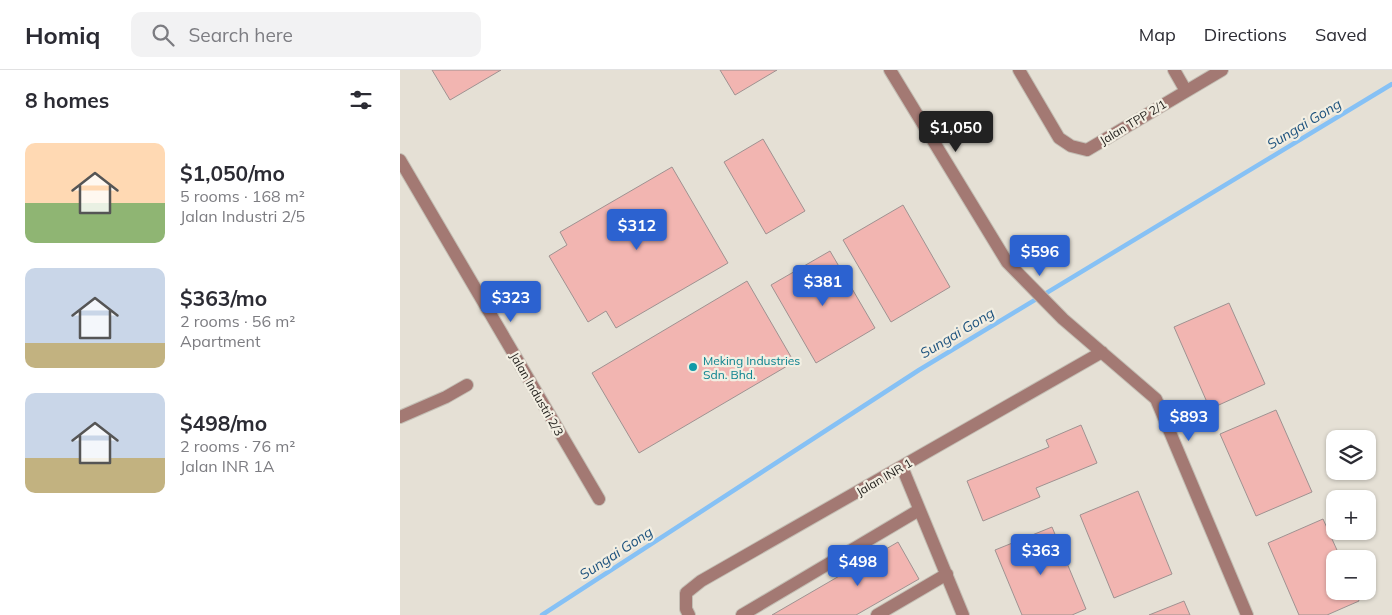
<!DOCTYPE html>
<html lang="en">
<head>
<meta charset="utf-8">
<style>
	body { margin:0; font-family:Mulish,sans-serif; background:#f2f2f3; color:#2b2b33; height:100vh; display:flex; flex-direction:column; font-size:19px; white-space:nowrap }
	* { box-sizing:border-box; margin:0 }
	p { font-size:16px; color:#7c7c81 }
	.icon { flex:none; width:28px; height:28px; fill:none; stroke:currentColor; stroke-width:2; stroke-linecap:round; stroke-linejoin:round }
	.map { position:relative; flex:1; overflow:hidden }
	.drawer { display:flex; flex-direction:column; background:#fff; width:400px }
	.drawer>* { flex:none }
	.tools { position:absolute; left:926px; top:360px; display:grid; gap:10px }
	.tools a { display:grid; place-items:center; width:50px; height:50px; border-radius:10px; background:#fff; box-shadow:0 1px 4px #0004; font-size:25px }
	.price { position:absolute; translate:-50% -42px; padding:0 11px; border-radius:5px; background:#2c62d0; color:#fff; font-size:16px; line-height:32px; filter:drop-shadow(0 1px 2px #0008) }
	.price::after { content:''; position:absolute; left:50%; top:30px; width:15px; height:11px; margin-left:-8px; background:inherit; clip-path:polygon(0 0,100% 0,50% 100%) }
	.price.on { background:#222; color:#fff }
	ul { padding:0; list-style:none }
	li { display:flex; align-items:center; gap:15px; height:125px; padding:0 25px }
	li span { display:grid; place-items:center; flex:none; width:140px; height:100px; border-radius:10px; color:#555 }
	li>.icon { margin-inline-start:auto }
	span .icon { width:60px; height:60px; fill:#fffc; stroke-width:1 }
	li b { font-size:21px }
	h2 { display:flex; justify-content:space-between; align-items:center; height:60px; padding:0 25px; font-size:21px }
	header { display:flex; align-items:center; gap:30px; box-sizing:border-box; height:70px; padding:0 25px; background:#fff; border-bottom:1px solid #e1e1e2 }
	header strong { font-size:24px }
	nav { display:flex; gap:28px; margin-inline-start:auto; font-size:18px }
	.search { width:350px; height:45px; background:#f2f2f3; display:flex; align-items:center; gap:12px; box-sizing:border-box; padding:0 18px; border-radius:10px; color:#7c7c81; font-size:19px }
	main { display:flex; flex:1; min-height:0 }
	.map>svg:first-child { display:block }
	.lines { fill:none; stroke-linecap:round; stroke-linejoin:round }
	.stream { stroke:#86c1f5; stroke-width:4.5 }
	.building { fill:#f2b5b1; stroke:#9f9291 }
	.minor-casing { stroke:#c3beb4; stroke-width:14 }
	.minor { stroke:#a37973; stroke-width:12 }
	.culture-dot { fill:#0f9aa8; stroke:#f2eee2; stroke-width:2 }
	.labels { text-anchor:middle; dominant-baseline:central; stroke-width:4.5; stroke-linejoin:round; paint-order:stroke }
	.street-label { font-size:12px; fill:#262420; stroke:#f2eee2 }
	.culture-label { font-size:12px; fill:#0d838f; stroke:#f2eee2; text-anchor:start }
	.water-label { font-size:14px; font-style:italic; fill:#1e537e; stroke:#f2eee2 }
</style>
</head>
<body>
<header>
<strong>Homiq</strong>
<div class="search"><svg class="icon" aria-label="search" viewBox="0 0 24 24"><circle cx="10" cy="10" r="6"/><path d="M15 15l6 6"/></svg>Search here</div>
<nav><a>Map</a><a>Directions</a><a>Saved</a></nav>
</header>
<main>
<section class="drawer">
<h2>8 homes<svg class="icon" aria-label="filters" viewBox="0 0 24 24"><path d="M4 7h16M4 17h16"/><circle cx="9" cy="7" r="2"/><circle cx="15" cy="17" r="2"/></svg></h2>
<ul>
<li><span style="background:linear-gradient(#ffd9b3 60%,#8fb573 0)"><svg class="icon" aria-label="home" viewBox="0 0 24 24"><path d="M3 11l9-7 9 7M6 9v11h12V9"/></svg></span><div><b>$1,050/mo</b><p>5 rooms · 168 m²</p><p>Jalan Industri 2/5</p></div></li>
<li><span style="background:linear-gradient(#c9d6e8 75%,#c2b280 0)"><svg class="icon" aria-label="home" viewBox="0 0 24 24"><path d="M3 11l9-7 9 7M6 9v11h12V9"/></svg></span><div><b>$363/mo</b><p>2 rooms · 56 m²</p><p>Apartment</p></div></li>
<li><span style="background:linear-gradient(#c9d6e8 65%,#c2b280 0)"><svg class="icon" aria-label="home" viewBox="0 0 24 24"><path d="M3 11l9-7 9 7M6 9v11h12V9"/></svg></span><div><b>$498/mo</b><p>2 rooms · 76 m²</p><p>Jalan INR 1A</p></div></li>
</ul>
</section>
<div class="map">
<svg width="992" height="545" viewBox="0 0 992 545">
	<rect width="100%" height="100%" fill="#e5e0d5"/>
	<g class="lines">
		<path class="stream" d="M 142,545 L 519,300 L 992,14"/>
	</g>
	<path class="building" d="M 32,0 L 101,0 L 50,30 Z
		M 320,0 L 377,0 L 335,25 Z
		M 363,69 L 405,141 L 366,164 L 324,92 Z
		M 272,97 L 328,193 L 216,258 L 206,241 L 188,252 L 149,186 L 167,175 L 160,162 Z
		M 503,135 L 550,217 L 491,252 L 443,170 Z
		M 430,181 L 475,258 L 416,293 L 371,215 Z
		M 347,211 L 394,292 L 239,383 L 192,303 Z
		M 829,233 L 865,314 L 810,339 L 774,257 Z
		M 876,340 L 912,422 L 856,446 L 820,364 Z
		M 681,355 L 697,393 L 636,418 L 640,427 L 583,451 L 567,411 L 649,377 L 646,370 Z
		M 738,421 L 772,504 L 714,528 L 680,445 Z
		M 923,449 L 941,489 L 935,489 L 935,521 L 955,521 L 959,531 L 927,545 L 899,545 L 868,473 Z
		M 652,457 L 686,539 L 672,545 L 622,545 L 595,480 Z
		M 498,472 L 519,509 L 456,545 L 372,545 Z
		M 784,531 L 790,545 L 749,545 Z"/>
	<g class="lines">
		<g class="minor-casing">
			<path id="minor" d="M 490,0 L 607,192 L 663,249 L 756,329 L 847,545
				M 619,0 L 659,68 L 671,76 L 687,80 L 822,0
				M 774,0 L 786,21
				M 0,90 L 199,429
				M 0,347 L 46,327 L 67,315
				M 502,397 L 563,545
				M 289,545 L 286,539 L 286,523 L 301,511 L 702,282
				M 342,545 L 519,440
				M 477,545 L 547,504"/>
		</g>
		<use href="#minor" class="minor"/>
	</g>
	<circle class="culture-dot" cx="293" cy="297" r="5"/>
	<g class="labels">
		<g class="street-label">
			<text transform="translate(733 52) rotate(-31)">Jalan TPP 2/1</text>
			<text transform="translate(137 324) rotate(60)">Jalan Industri 2/3</text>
			<text transform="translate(484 407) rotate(-30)">Jalan INR 1</text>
		</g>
		<g class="culture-label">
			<text x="303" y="290">Meking Industries<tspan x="303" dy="14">Sdn. Bhd.</tspan></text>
		</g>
		<g class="water-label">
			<text transform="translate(904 54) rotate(-31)">Sungai Gong</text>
			<text transform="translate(557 263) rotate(-31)">Sungai Gong</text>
			<text transform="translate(216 483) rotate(-33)">Sungai Gong</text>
		</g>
	</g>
</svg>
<div class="tools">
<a><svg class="icon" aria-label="layers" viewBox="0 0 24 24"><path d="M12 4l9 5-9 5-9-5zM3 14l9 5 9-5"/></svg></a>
<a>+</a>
<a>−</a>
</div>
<b class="price on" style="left:556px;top:83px">$1,050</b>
<b class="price" style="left:237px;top:181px">$312</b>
<b class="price" style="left:640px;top:207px">$596</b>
<b class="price" style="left:423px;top:237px">$381</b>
<b class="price" style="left:111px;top:253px">$323</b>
<b class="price" style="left:789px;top:372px">$893</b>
<b class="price" style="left:641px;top:506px">$363</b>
<b class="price" style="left:458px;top:517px">$498</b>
</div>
</main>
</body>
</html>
